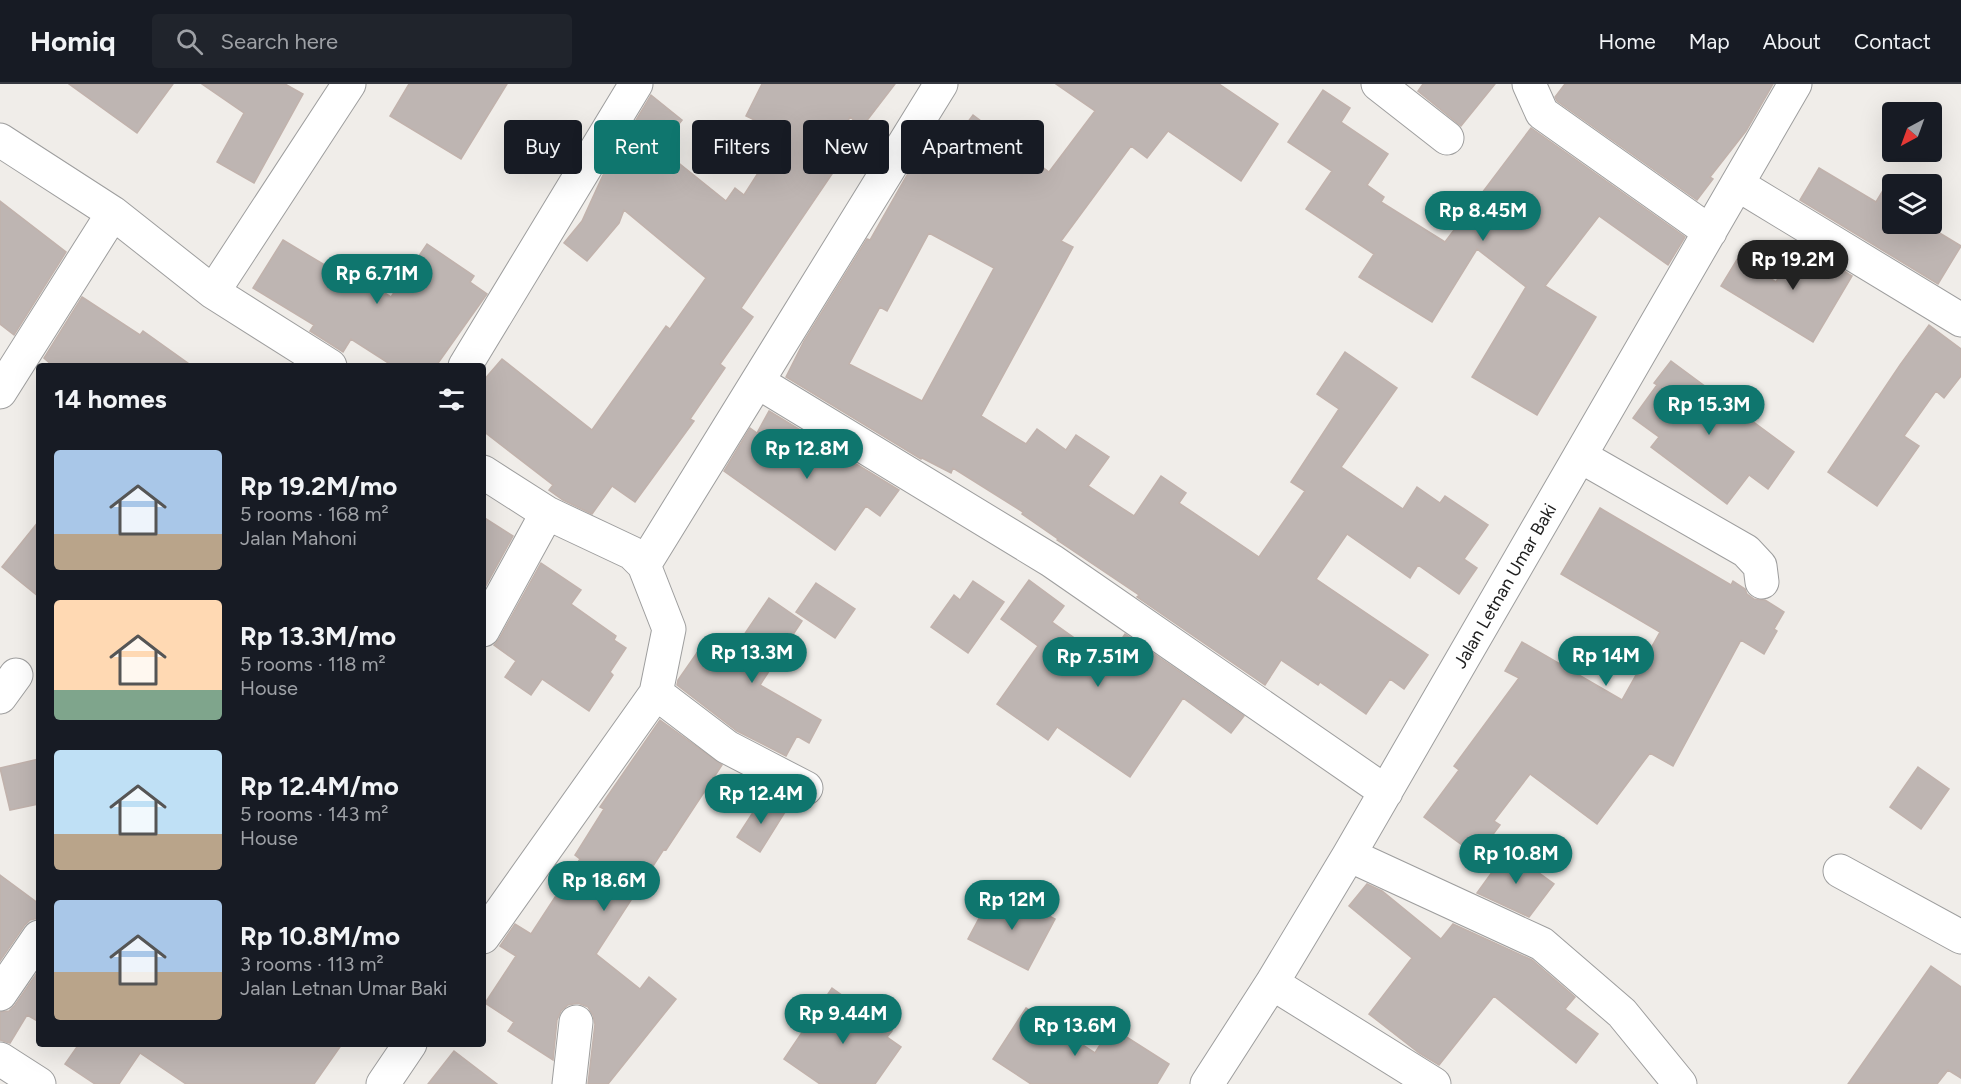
<!DOCTYPE html>
<html lang="en">
<head>
<meta charset="utf-8">
<style>
	body { margin:0; font-family:Figtree,sans-serif; background:#20242c; color:#f1f3f6; height:100vh; display:flex; flex-direction:column; font-size:22px; white-space:nowrap }
	* { box-sizing:border-box; margin:0 }
	p { font-size:20px; color:#9ea1a6 }
	.icon { flex:none; width:33px; height:33px; fill:none; stroke:currentColor; stroke-width:2; stroke-linecap:round; stroke-linejoin:round }
	.map { position:relative; flex:1; overflow:hidden }
	.drawer { position:absolute; left:36px; top:279px; width:450px; height:684px; display:flex; flex-direction:column; background:#171b24; border-radius:6px; box-shadow:0 6px 24px #0002 }
	.drawer>* { flex:none }
	.banner { position:absolute; left:504px; top:36px; width:570px; height:54px; display:flex; gap:12px }
	.needle { width:39px; rotate:221deg }
	.buttons { position:absolute; left:1882px; top:18px; display:grid; gap:12px }
	.buttons a { display:grid; place-items:center; width:60px; height:60px; border-radius:6px; background:#171b24; box-shadow:0 6px 24px #0002; font-size:30px }
	.price { position:absolute; translate:-50% -51px; padding:0 14px; border-radius:21px; background:#0f766e; color:#fff; font-size:20px; line-height:39px; filter:drop-shadow(0 2px 3px #0008) }
	.price::after { content:''; position:absolute; left:50%; top:36px; width:18px; height:14px; margin-left:-9px; background:inherit; clip-path:polygon(0 0,100% 0,50% 100%) }
	.price.selected { background:#222; color:#fff }
	ul { padding:0; list-style:none }
	li { display:flex; align-items:center; gap:18px; height:150px; padding:0 18px }
	li span { display:grid; place-items:center; flex:none; width:168px; height:120px; border-radius:6px; color:#555 }
	li>.icon { margin-inline-start:auto }
	span .icon { width:72px; height:72px; fill:#fffc; stroke-width:1 }
	li b { font-size:26px }
	h2 { display:flex; justify-content:space-between; align-items:center; height:72px; padding:0 18px; font-size:26px }
	.tag { padding:0 21px; border-radius:6px; background:#171b24; box-shadow:0 6px 24px #0002; font-size:21px; line-height:54px }
	.tag.selected { background:#0f766e; color:#fff }
	header { display:flex; align-items:center; gap:36px; box-sizing:border-box; height:84px; padding:0 30px; background:#171b24; border-bottom:2px solid #363941 }
	header strong { font-size:28px }
	nav { display:flex; gap:33px; margin-inline-start:auto; font-size:21px }
	.search { width:420px; height:54px; background:#20242c; display:flex; align-items:center; gap:15px; box-sizing:border-box; padding:0 21px; border-radius:6px; color:#9ea1a6; font-size:22px }
	.map>svg:first-child { display:block }
	.building { fill:#beb5b2; stroke:#c1b2ac; stroke-width:1.5; fill-rule:evenodd }
	.lines { fill:none; stroke-linecap:round; stroke-linejoin:round }
	.minor-casing { stroke:#9e9e9e; stroke-width:35 }
	.minor { stroke:#fff; stroke-width:33 }
	.labels { text-anchor:middle; dominant-baseline:central; stroke-width:5; stroke-linejoin:round; paint-order:stroke }
	.street-label { font-size:18px; fill:#212121; stroke:#fff }
</style>
</head>
<body>
<header>
<strong>Homiq</strong>
<div class="search"><svg class="icon" aria-label="search" viewBox="0 0 24 24"><circle cx="10" cy="10" r="6"/><path d="M15 15l6 6"/></svg>Search here</div>
<nav><a>Home</a><a>Map</a><a>About</a><a>Contact</a></nav>
</header>
<div class="map">
<svg width="1961" height="1000" viewBox="0 0 1961 1000">
	<rect width="100%" height="100%" fill="#f0ede9"/>
	<path class="building" d="M 69,0 L 173,0 L 137,49 Z
		M 202,0 L 285,0 L 303,10 L 254,99 L 217,78 L 244,29 Z
		M 409,0 L 507,0 L 461,75 L 390,32 Z
		M 762,0 L 895,0 L 862,43 L 850,33 L 824,85 L 832,90 L 741,224 L 753,233 L 720,280 L 725,284 L 690,335 L 694,337 L 635,418 L 612,402 L 592,430 L 563,416 L 549,406 L 553,401 L 483,347 L 483,297 L 502,275 L 592,346 L 666,242 L 670,245 L 706,194 L 624,126 L 619,139 L 587,177 L 564,159 L 582,137 L 603,91 L 651,11 L 682,36 L 660,64 L 726,117 L 735,104 L 744,111 L 783,50 L 746,32 Z
		M 1056,0 L 1219,0 L 1278,40 L 1241,97 L 1168,47 L 1147,74 L 1131,62 L 1061,157 L 1073,163 L 981,332 L 1026,360 L 1037,345 L 1066,366 L 1076,351 L 1109,373 L 1088,402 L 1134,432 L 1161,392 L 1186,409 L 1179,419 L 1259,473 L 1305,407 L 1291,398 L 1339,325 L 1317,310 L 1345,268 L 1397,304 L 1341,383 L 1403,425 L 1417,403 L 1440,419 L 1445,412 L 1488,441 L 1464,475 L 1477,484 L 1459,510 L 1418,481 L 1410,494 L 1347,450 L 1316,495 L 1428,571 L 1404,605 L 1390,595 L 1366,630 L 1320,598 L 1318,601 L 1281,576 L 1265,601 L 1137,513 L 1139,511 L 1057,456 L 1058,455 L 1022,430 L 1023,428 L 953,384 L 951,389 L 922,374 L 921,375 L 786,293 L 804,257 L 867,155 L 870,156 L 915,77 L 932,86 L 973,31 L 1049,88 L 1095,27 ZM 929,149 L 994,184 L 922,317 L 849,280 L 880,223 L 887,227 Z
		M 1423,0 L 1495,0 L 1461,42 L 1418,7 Z
		M 1565,0 L 1773,0 L 1746,47 L 1710,93 L 1713,95 L 1697,116 L 1557,17 L 1555,13 Z
		M 1323,6 L 1350,24 L 1341,38 L 1388,70 L 1367,101 L 1384,113 L 1381,118 L 1445,158 L 1531,44 L 1685,153 L 1668,181 L 1599,132 L 1545,202 L 1596,233 L 1537,331 L 1472,293 L 1526,203 L 1477,165 L 1432,238 L 1359,193 L 1374,170 L 1306,125 L 1332,87 L 1288,58 Z
		M 1819,84 L 1876,118 L 1888,98 L 1893,101 L 1893,140 L 1929,140 L 1928,142 L 1961,162 L 1938,200 L 1800,116 Z
		M 0,117 L 66,168 L 14,251 L 0,240 Z
		M 283,156 L 343,192 L 347,185 L 391,213 L 427,160 L 474,192 L 470,198 L 487,210 L 436,282 L 393,282 L 351,255 L 343,268 L 310,247 L 314,241 L 253,204 Z
		M 1799,159 L 1852,192 L 1813,258 L 1721,202 L 1738,174 L 1776,198 Z
		M 82,213 L 140,251 L 143,247 L 192,282 L 53,282 L 44,274 Z
		M 1929,241 L 1961,265 L 1961,292 L 1944,314 L 1936,307 L 1904,352 L 1919,362 L 1877,422 L 1828,388 L 1900,281 Z
		M 1671,277 L 1794,368 L 1768,405 L 1749,391 L 1727,420 L 1651,363 L 1659,353 L 1633,334 L 1657,301 L 1654,299 Z
		M 769,327 L 899,406 L 880,432 L 866,422 L 835,466 L 724,387 L 750,344 L 757,349 Z
		M 1600,424 L 1731,501 L 1733,497 L 1745,505 L 1747,510 L 1754,515 L 1765,516 L 1784,528 L 1774,545 L 1777,547 L 1764,570 L 1741,556 L 1673,682 L 1650,669 L 1597,740 L 1530,690 L 1494,737 L 1500,741 L 1477,772 L 1424,733 L 1459,686 L 1454,682 L 1519,594 L 1505,587 L 1522,558 L 1622,616 L 1660,548 L 1561,490 Z
		M 483,433 L 513,452 L 483,507 Z
		M 39,437 L 39,513 L 2,483 Z
		M 541,479 L 581,506 L 571,520 L 616,552 L 614,556 L 626,564 L 610,588 L 613,591 L 589,627 L 542,595 L 531,611 L 505,593 L 516,577 L 494,561 L 499,555 Z
		M 1029,496 L 1064,522 L 1052,538 L 1107,577 L 1125,550 L 1244,632 L 1231,649 L 1183,614 L 1130,693 L 1057,643 L 1048,656 L 997,620 L 1038,562 L 1001,535 Z
		M 973,497 L 1004,518 L 968,569 L 931,543 L 954,511 L 960,516 Z
		M 816,499 L 855,525 L 835,554 L 796,528 Z
		M 769,514 L 802,537 L 760,601 L 821,636 L 809,659 L 797,652 L 786,672 L 737,647 L 677,601 L 678,596 L 701,563 L 725,579 Z
		M 660,636 L 722,681 L 666,766 L 664,765 L 596,870 L 640,905 L 649,893 L 676,915 L 608,1000 L 588,1000 L 595,940 L 593,931 L 588,923 L 578,919 L 568,921 L 561,927 L 557,936 L 553,976 L 508,947 L 514,938 L 485,919 L 516,872 L 500,862 L 515,840 L 531,850 L 580,775 L 575,771 L 604,725 L 600,723 Z
		M 39,675 L 39,720 L 10,726 L 0,684 Z
		M 1918,683 L 1949,705 L 1921,745 L 1890,723 Z
		M 763,713 L 785,728 L 760,768 L 737,753 Z
		M 1508,766 L 1554,800 L 1529,833 L 1477,809 Z
		M 0,791 L 39,820 L 39,834 L 30,836 L 24,842 L 0,877 Z
		M 1367,800 L 1382,807 L 1441,855 L 1453,840 L 1532,876 L 1575,913 L 1565,925 L 1598,950 L 1576,979 L 1494,912 L 1439,981 L 1419,969 L 1369,930 L 1412,874 L 1349,822 Z
		M 992,810 L 1028,828 L 1031,822 L 1055,835 L 1028,886 L 968,855 Z
		M 1931,882 L 1961,903 L 1961,994 L 1948,986 L 1937,1000 L 1848,1000 Z
		M 39,886 L 39,938 L 27,931 L 10,959 L 0,956 L 0,928 L 9,927 L 15,921 Z
		M 832,904 L 892,947 L 887,953 L 901,963 L 875,1000 L 820,1000 L 784,975 Z
		M 1026,924 L 1095,969 L 1111,943 L 1169,980 L 1157,1000 L 1031,1000 L 993,975 Z
		M 79,960 L 342,960 L 314,1000 L 186,1000 L 140,969 L 119,1000 L 95,1000 L 65,980 Z
		M 454,967 L 497,1000 L 428,1000 Z"/>
	<g class="lines">
		<g class="minor-casing">
			<path id="minor" d="M 1378,0 L 1447,54
				M 1529,0 L 1542,29 L 1710,148
				M 0,56 L 113,129 L 213,208 L 330,282
				M 1737,100 L 1961,236
				M 213,208 L 349,0
				M 465,282 L 636,0
				M 758,298 L 1052,477 L 1386,708
				M 0,308 L 113,129
				M 1580,372 L 1746,467 L 1760,482 L 1762,498
				M 483,388 L 547,429 L 632,469 L 644,481 L 669,545 L 656,609 L 483,853
				M 644,481 L 941,0
				M 483,546 L 547,429
				M 656,609 L 727,663 L 806,704
				M 0,613 L 16,591
				M 1349,771 L 1542,860 L 1622,929 L 1680,1000
				M 1840,787 L 1961,853
				M 1272,899 L 1434,1000
				M 0,910 L 39,853
				M 0,975 L 39,1000
				M 383,1000 L 410,960
				M 569,1000 L 576,938
				M 1207,1000 L 1272,899 L 1349,771 L 1795,0"/>
		</g>
		<use href="#minor" class="minor"/>
	</g>
	<g class="labels">
		<g class="street-label">
			<text transform="translate(1505 502) rotate(-60)">Jalan Letnan Umar Baki</text>
		</g>
	</g>
</svg>
<div class="buttons">
<a><svg class="needle" viewBox="-14 -14 28 28"><path d="M0-13l5 13h-10z" fill="#e53935"/><path d="M0 13l5-13h-10z" fill="#9ea1a6"/></svg></a>
<a><svg class="icon" aria-label="layers" viewBox="0 0 24 24"><path d="M12 4l9 5-9 5-9-5zM3 14l9 5 9-5"/></svg></a>
</div>
<b class="price" style="left:1483px;top:158px">Rp 8.45M</b>
<b class="price selected" style="left:1793px;top:207px">Rp 19.2M</b>
<b class="price" style="left:377px;top:221px">Rp 6.71M</b>
<b class="price" style="left:1709px;top:352px">Rp 15.3M</b>
<b class="price" style="left:807px;top:396px">Rp 12.8M</b>
<b class="price" style="left:752px;top:600px">Rp 13.3M</b>
<b class="price" style="left:1606px;top:603px">Rp 14M</b>
<b class="price" style="left:1098px;top:604px">Rp 7.51M</b>
<b class="price" style="left:761px;top:741px">Rp 12.4M</b>
<b class="price" style="left:1516px;top:801px">Rp 10.8M</b>
<b class="price" style="left:604px;top:828px">Rp 18.6M</b>
<b class="price" style="left:1012px;top:847px">Rp 12M</b>
<b class="price" style="left:843px;top:961px">Rp 9.44M</b>
<b class="price" style="left:1075px;top:973px">Rp 13.6M</b>
<div class="banner">
<a class="tag">Buy</a>
<a class="tag selected">Rent</a>
<a class="tag">Filters</a>
<a class="tag">New</a>
<a class="tag">Apartment</a>
</div>
<section class="drawer">
<h2>14 homes<svg class="icon" aria-label="filters" viewBox="0 0 24 24"><path d="M4 7h16M4 17h16"/><circle cx="9" cy="7" r="2"/><circle cx="15" cy="17" r="2"/></svg></h2>
<ul>
<li><span style="background:linear-gradient(#a9c7e8 70%,#b9a48a 0)"><svg class="icon" aria-label="home" viewBox="0 0 24 24"><path d="M3 11l9-7 9 7M6 9v11h12V9"/></svg></span><div><b>Rp 19.2M/mo</b><p>5 rooms · 168 m²</p><p>Jalan Mahoni</p></div></li>
<li><span style="background:linear-gradient(#ffd9b3 75%,#7fa58c 0)"><svg class="icon" aria-label="home" viewBox="0 0 24 24"><path d="M3 11l9-7 9 7M6 9v11h12V9"/></svg></span><div><b>Rp 13.3M/mo</b><p>5 rooms · 118 m²</p><p>House</p></div></li>
<li><span style="background:linear-gradient(#bfe0f5 70%,#b9a48a 0)"><svg class="icon" aria-label="home" viewBox="0 0 24 24"><path d="M3 11l9-7 9 7M6 9v11h12V9"/></svg></span><div><b>Rp 12.4M/mo</b><p>5 rooms · 143 m²</p><p>House</p></div></li>
<li><span style="background:linear-gradient(#a9c7e8 60%,#b9a48a 0)"><svg class="icon" aria-label="home" viewBox="0 0 24 24"><path d="M3 11l9-7 9 7M6 9v11h12V9"/></svg></span><div><b>Rp 10.8M/mo</b><p>3 rooms · 113 m²</p><p>Jalan Letnan Umar Baki</p></div></li>
</ul>
</section>
</div>
</body>
</html>
